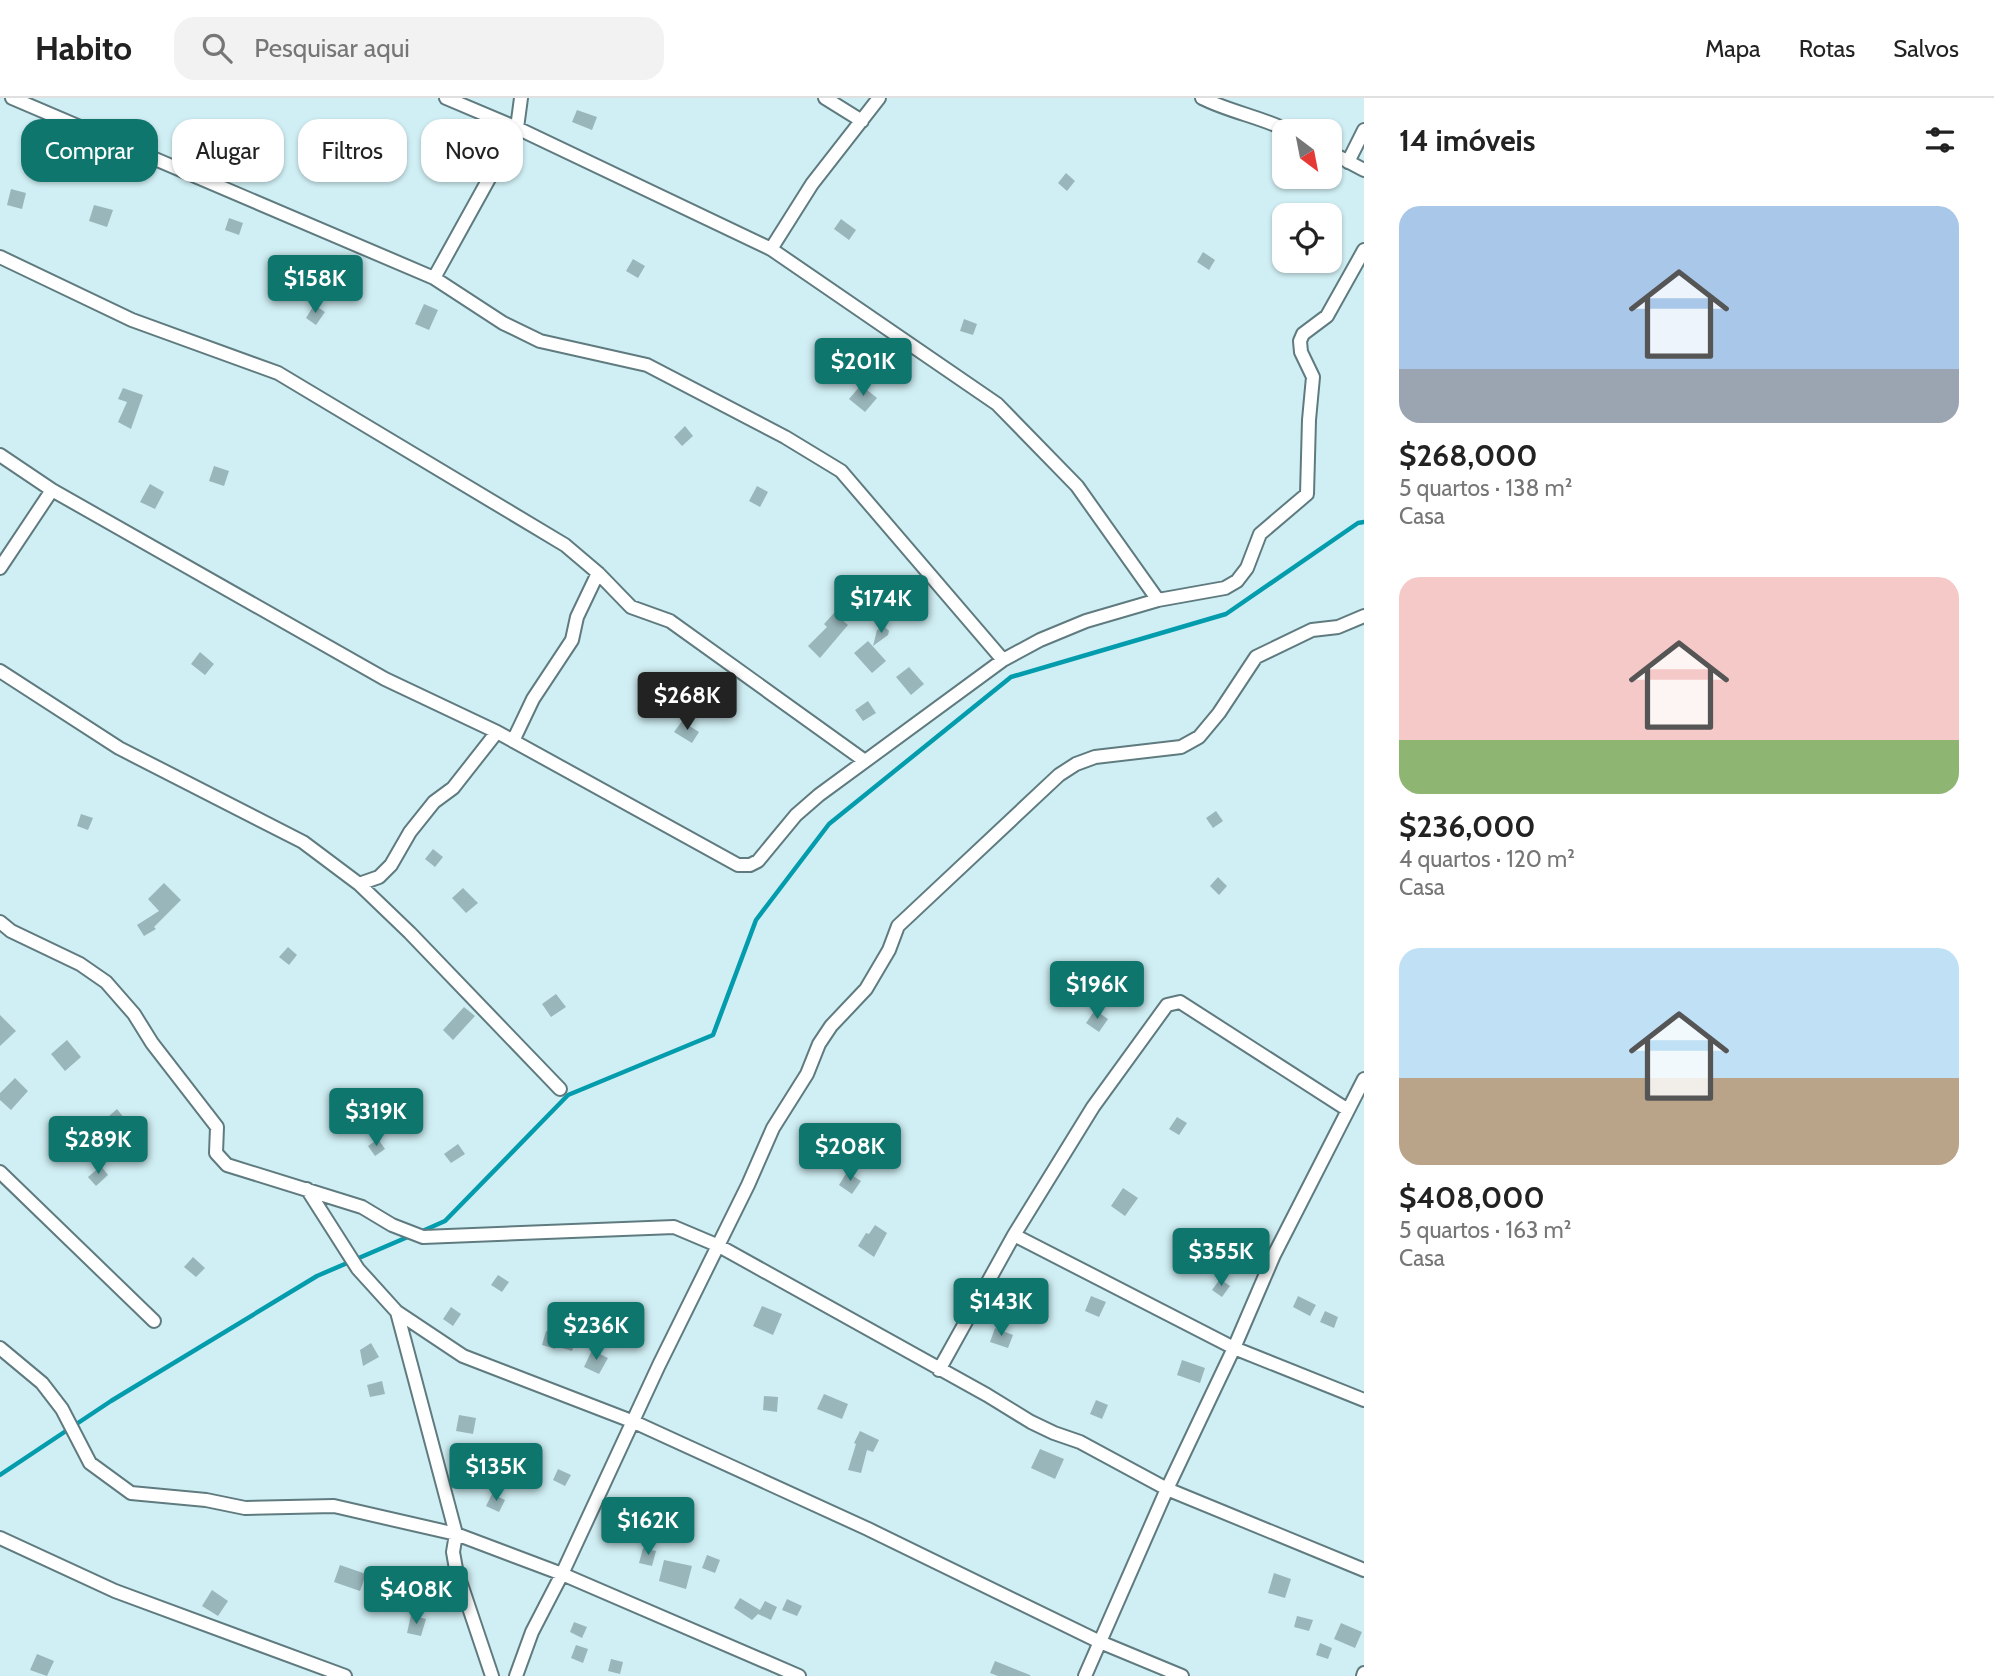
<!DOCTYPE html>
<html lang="pt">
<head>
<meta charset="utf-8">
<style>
	body { margin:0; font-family:Cabin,sans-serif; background:#f2f2f2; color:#222; height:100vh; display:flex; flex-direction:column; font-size:26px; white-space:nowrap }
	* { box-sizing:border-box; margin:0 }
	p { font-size:23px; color:#767676 }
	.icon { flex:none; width:38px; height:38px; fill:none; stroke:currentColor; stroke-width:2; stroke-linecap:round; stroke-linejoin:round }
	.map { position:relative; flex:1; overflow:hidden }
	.drawer { display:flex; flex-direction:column; background:#fff; width:630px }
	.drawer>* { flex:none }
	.top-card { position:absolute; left:21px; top:21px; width:665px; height:63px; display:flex; gap:14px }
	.needle { width:46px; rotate:148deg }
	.buttons { position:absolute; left:1272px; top:21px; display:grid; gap:14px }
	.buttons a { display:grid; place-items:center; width:70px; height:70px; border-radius:14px; background:#fff; box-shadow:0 2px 5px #0004; font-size:35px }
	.price { position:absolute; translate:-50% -60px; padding:0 16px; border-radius:7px; background:#0f766e; color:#fff; font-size:23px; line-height:46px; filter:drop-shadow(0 2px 4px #0008) }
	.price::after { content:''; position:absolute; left:50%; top:42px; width:21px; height:16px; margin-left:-10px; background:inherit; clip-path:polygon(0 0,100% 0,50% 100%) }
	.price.selected { background:#222; color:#fff }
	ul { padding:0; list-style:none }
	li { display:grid; align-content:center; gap:14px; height:371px; padding:0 35px }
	li span { display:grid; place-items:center; height:217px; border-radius:21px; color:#555 }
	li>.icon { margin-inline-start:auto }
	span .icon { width:126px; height:126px; fill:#fffc; stroke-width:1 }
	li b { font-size:30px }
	h2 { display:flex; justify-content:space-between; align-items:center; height:84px; padding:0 35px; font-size:30px }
	.chip { padding:0 24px; border-radius:21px; background:#fff; box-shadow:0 2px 5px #0004; font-size:24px; line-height:63px }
	.chip.selected { background:#0f766e; color:#fff }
	header { display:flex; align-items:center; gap:42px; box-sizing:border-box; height:98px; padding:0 35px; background:#fff; border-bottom:2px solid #e0e0e0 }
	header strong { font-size:33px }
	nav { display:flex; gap:38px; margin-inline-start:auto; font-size:24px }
	.search { width:490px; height:63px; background:#f2f2f2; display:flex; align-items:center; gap:18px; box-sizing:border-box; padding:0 24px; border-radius:21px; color:#767676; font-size:26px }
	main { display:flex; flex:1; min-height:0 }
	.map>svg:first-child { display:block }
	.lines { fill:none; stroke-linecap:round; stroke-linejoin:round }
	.stream { stroke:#039cad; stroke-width:4.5 }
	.building { fill:#99b6bb }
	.minor-casing { stroke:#5f7b7f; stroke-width:16 }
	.minor { stroke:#fff; stroke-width:12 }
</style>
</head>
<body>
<header>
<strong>Habito</strong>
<div class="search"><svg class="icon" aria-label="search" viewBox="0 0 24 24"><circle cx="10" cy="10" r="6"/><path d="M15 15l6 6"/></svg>Pesquisar aqui</div>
<nav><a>Mapa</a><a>Rotas</a><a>Salvos</a></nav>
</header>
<main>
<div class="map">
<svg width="1364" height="1578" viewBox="0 0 1364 1578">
	<rect width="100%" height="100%" fill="#d0eff4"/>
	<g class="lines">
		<path class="stream" d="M 418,1135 L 445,1123 L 568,997 L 713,937 L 756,822 L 829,726 L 1011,579 L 1226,516 L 1358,425 L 1364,424
			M 0,1377 L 111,1303 L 317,1178 L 410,1138"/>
	</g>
	<path class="building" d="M 577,12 L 597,19 L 592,32 L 572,24 Z
		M 1066,75 L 1075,83 L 1067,93 L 1058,85 Z
		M 11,91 L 26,95 L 22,111 L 7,107 Z
		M 94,107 L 113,112 L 107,129 L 89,123 Z
		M 229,120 L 243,125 L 239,137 L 225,132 Z
		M 841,121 L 856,132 L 849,142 L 834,131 Z
		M 1203,154 L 1215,162 L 1209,172 L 1197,164 Z
		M 633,161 L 645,168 L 638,180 L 626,173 Z
		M 330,169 L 340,176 L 331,187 L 322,181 Z
		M 424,206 L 438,212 L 429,232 L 415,226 Z
		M 314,207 L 325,214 L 316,227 L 306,220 Z
		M 964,221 L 977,226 L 973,237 L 960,233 Z
		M 835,247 L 847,256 L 829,280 L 817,271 Z
		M 861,287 L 877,300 L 865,314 L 849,301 Z
		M 123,290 L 143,297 L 131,331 L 118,324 L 127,304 L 118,301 Z
		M 685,328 L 693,338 L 682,348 L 674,339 Z
		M 214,368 L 229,373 L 224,388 L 209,383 Z
		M 150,386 L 164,394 L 155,411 L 140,404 Z
		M 757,388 L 768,394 L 760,409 L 749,403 Z
		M 834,515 L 848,527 L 820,560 L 808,548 L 827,529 L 824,526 Z
		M 884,528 L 889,533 L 888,537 L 873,548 L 877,532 Z
		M 868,543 L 886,563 L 872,575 L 854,555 Z
		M 200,554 L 214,566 L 205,577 L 191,566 Z
		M 909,569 L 924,586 L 911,597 L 896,579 Z
		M 868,603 L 876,615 L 863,623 L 855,612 Z
		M 682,623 L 699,634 L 692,645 L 674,634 Z
		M 1216,713 L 1223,723 L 1213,730 L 1206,720 Z
		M 81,716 L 93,720 L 88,732 L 77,728 Z
		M 433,751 L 443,759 L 435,769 L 425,761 Z
		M 1218,779 L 1227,788 L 1219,797 L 1210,788 Z
		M 164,785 L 181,802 L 154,829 L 156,831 L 144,838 L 137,827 L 159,813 L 148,801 Z
		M 463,790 L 478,805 L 466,815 L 452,800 Z
		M 288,849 L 297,857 L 289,867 L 279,859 Z
		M 556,896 L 566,909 L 551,919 L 542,906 Z
		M 464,909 L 475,918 L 453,942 L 443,932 Z
		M 1095,912 L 1108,921 L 1099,934 L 1086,925 Z
		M 0,917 L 16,933 L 0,948 Z
		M 67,942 L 81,959 L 65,973 L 51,956 Z
		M 15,980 L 28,993 L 11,1012 L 0,1002 L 0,995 Z
		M 117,1011 L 125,1021 L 116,1029 L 108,1019 Z
		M 1177,1019 L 1187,1025 L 1179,1037 L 1169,1031 Z
		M 378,1041 L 385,1051 L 375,1058 L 368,1048 Z
		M 458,1046 L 465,1056 L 451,1065 L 444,1056 Z
		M 101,1068 L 108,1077 L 96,1088 L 88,1079 Z
		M 847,1074 L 861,1083 L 852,1096 L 839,1087 Z
		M 1123,1090 L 1138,1100 L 1125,1118 L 1111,1108 Z
		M 875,1127 L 887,1135 L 874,1159 L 858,1148 L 866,1135 L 869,1136 Z
		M 193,1159 L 205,1170 L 196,1179 L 184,1169 Z
		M 498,1177 L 509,1184 L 502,1194 L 491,1187 Z
		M 1220,1181 L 1230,1188 L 1222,1199 L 1212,1192 Z
		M 1091,1198 L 1106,1204 L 1099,1219 L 1085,1213 Z
		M 1298,1198 L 1316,1207 L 1310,1218 L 1293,1209 Z
		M 575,1208 L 586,1211 L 572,1253 L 562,1250 Z
		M 762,1208 L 782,1216 L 773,1237 L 753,1228 Z
		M 451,1209 L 461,1216 L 453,1228 L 443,1221 Z
		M 1325,1213 L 1338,1219 L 1334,1230 L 1320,1224 Z
		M 995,1230 L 1013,1237 L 1008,1250 L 990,1244 Z
		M 546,1233 L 559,1236 L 555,1251 L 542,1247 Z
		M 371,1245 L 379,1259 L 363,1268 L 360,1252 Z
		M 592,1252 L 608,1260 L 599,1276 L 584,1269 Z
		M 1182,1262 L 1205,1270 L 1200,1285 L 1177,1277 Z
		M 382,1283 L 385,1296 L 370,1299 L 367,1287 Z
		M 824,1296 L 848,1306 L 842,1321 L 817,1311 Z
		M 764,1298 L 778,1299 L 777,1314 L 763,1312 Z
		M 1096,1302 L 1108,1307 L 1102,1321 L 1090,1316 Z
		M 459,1317 L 476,1320 L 473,1336 L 456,1333 Z
		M 860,1333 L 879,1342 L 873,1354 L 867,1352 L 861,1375 L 848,1372 L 856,1346 L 854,1345 Z
		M 1040,1351 L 1064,1361 L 1055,1381 L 1031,1370 Z
		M 558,1371 L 571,1377 L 565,1388 L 553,1382 Z
		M 492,1396 L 505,1402 L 499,1414 L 486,1408 Z
		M 643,1450 L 656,1453 L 652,1468 L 639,1465 Z
		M 707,1457 L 720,1462 L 715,1475 L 702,1470 Z
		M 664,1462 L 692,1468 L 686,1491 L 659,1483 Z
		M 340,1467 L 366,1476 L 360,1493 L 334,1484 Z
		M 1274,1475 L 1291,1481 L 1285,1500 L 1268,1495 Z
		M 212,1492 L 228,1503 L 218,1518 L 202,1508 Z
		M 740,1500 L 760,1512 L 765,1503 L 777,1509 L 771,1522 L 758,1516 L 752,1522 L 734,1510 Z
		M 787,1501 L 802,1508 L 797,1518 L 782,1512 Z
		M 411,1517 L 426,1521 L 421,1538 L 407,1535 Z
		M 1297,1518 L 1313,1522 L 1309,1533 L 1294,1529 Z
		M 574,1524 L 587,1529 L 582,1540 L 570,1534 Z
		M 1341,1525 L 1362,1534 L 1355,1550 L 1334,1541 Z
		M 1320,1545 L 1332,1550 L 1328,1561 L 1316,1557 Z
		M 576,1547 L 588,1551 L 583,1565 L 571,1560 Z
		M 37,1556 L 54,1563 L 47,1578 L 30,1572 Z
		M 611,1561 L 623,1564 L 620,1576 L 608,1573 Z
		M 995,1563 L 1030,1577 L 1030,1578 L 998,1578 L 990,1575 Z"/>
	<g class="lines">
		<g class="minor-casing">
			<path id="minor" d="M 12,0 L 434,180 L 503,225 L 540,243 L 647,267 L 785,339 L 841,373 L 1003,562
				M 446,0 L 517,30 L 771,151 L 997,306 L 1077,388 L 1158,502
				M 825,0 L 862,23
				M 1202,0 C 1230,14 1261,19 1289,33
				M 1330,54 L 1364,72
				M 1348,64 L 1364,32
				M 771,151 L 812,86 L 879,0
				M 0,159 L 132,222 L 278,275 L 565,447 L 598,475 L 631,509 L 670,523 L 865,663
				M 434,180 L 517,30 L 521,0
				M 0,357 L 52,392 L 385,581 L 497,634 L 738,767 L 750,767 L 758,763 L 796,717 L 819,697 L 1003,562 L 1040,542 L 1086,523 L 1158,502 L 1225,490 L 1237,483 L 1247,470 L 1260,436 L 1307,396 L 1309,322 L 1313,279 L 1301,254 L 1300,243 L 1303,236 L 1327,218 L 1364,152
				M 0,470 L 52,392
				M 0,573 L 119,650 L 303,744 L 359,786 L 410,835 L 560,991
				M 513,643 L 533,601 L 572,542 L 577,519 L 598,475
				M 359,786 L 379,779 L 391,767 L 410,734 L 434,704 L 453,690 L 497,634
				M 0,824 L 11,833 L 80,866 L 106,884 L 134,916 L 152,945 L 217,1029 L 216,1055 L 227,1067 L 362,1109 L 392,1127 L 423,1139 L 674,1129 L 719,1148 L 987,1297 L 1031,1324 L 1054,1335 L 1080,1344 L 1167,1391 L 1364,1472
				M 0,1074 L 154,1223
				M 307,1091 L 358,1171 L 397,1214 L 463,1258 L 634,1324 L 868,1431 L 1100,1544 L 1182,1578
				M 1014,1137 L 1234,1250 L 1364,1302
				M 397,1214 L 456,1436 L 562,1476 L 799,1578
				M 0,1250 L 42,1285 L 62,1311 L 90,1365 L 131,1395 L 206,1402 L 245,1410 L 334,1408 L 456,1436 L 453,1454 L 456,1471 L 492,1578
				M 939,1272 L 1014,1137 L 1093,1009 L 1167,907 L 1180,904 L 1348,1012
				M 0,1440 L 115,1493 L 345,1578
				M 516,1578 L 532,1534 L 562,1476 L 659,1267 L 748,1087 L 773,1030 L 807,976 L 819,946 L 831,928 L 866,891 L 889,852 L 898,828 L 1059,677 L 1076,666 L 1095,659 L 1181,649 L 1199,639 L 1219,615 L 1256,559 L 1312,532 L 1338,529 L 1364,518
				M 1085,1578 L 1167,1391 L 1234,1250 L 1274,1157 L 1364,981
				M 1363,1578 L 1364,1575"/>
		</g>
		<use href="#minor" class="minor"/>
	</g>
</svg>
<div class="buttons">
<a><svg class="needle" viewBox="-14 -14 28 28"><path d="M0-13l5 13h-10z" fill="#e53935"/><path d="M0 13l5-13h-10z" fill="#767676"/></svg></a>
<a><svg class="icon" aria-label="locate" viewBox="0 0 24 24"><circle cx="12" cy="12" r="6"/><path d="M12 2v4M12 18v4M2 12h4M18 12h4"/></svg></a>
</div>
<b class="price" style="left:315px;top:217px">$158K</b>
<b class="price" style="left:863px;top:300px">$201K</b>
<b class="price" style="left:881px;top:537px">$174K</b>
<b class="price selected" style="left:687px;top:634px">$268K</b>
<b class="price" style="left:1097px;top:923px">$196K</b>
<b class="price" style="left:376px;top:1050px">$319K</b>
<b class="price" style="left:98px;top:1078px">$289K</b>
<b class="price" style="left:850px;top:1085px">$208K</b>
<b class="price" style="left:1221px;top:1190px">$355K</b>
<b class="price" style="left:1001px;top:1240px">$143K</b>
<b class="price" style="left:596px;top:1264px">$236K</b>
<b class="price" style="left:496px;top:1405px">$135K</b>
<b class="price" style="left:648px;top:1459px">$162K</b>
<b class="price" style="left:416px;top:1528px">$408K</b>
<div class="top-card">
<a class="chip selected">Comprar</a>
<a class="chip">Alugar</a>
<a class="chip">Filtros</a>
<a class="chip">Novo</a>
</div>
</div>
<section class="drawer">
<h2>14 imóveis<svg class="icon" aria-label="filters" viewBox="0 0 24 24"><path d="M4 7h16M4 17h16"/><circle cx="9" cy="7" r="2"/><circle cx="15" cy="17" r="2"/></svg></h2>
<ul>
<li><span style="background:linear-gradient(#a9c7e8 75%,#9aa5b1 0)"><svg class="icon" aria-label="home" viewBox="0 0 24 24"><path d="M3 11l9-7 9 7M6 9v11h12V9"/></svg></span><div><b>$268,000</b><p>5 quartos · 138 m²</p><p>Casa</p></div></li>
<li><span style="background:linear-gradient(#f6c9c9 75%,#8fb573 0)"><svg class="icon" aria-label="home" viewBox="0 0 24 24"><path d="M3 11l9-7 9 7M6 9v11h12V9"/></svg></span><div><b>$236,000</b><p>4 quartos · 120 m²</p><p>Casa</p></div></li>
<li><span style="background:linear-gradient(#bfe0f5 60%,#b9a48a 0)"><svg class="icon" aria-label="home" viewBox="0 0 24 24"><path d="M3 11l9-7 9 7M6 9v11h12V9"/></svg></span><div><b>$408,000</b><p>5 quartos · 163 m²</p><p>Casa</p></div></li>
</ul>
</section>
</main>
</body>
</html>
